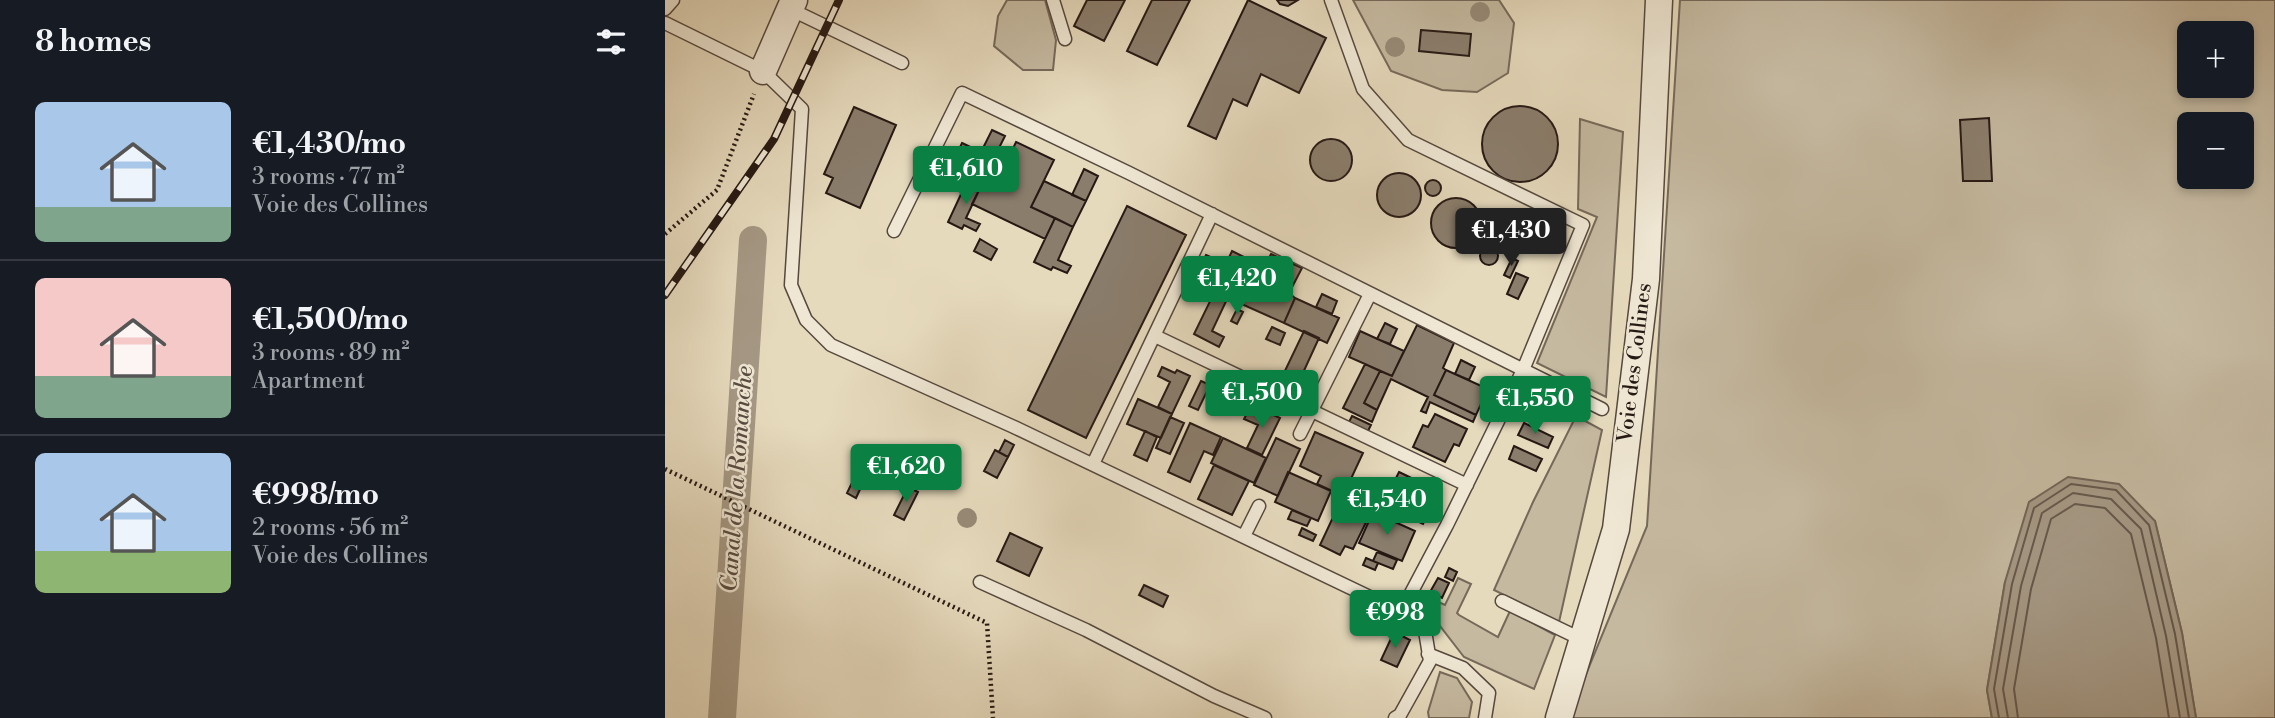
<!DOCTYPE html>
<html lang="en">
<head>
<meta charset="utf-8">
<style>
	body { margin:0; font-family:"Libre Bodoni",serif; background:#242831; color:#f1f3f6; height:100vh; display:flex; flex-direction:column; font-size:26px; white-space:nowrap }
	* { box-sizing:border-box; margin:0 }
	p { font-size:23px; color:#9ea1a6 }
	.icon { flex:none; width:38px; height:38px; fill:none; stroke:currentColor; stroke-width:2; stroke-linecap:round; stroke-linejoin:round }
	.map { position:relative; flex:1; overflow:hidden }
	.drawer { display:flex; flex-direction:column; background:#171b24; width:665px }
	.drawer>* { flex:none }
	.fabs { position:absolute; left:1512px; top:21px; display:grid; gap:14px }
	.fabs a { display:grid; place-items:center; width:77px; height:77px; border-radius:10px; background:#171b24; box-shadow:0 4px 10px #0003; font-size:35px }
	.price { position:absolute; translate:-50% -60px; padding:0 16px; border-radius:7px; background:#0b8043; color:#fff; font-size:23px; line-height:46px; filter:drop-shadow(0 2px 4px #0008) }
	.price::after { content:''; position:absolute; left:50%; top:42px; width:21px; height:16px; margin-left:-10px; background:inherit; clip-path:polygon(0 0,100% 0,50% 100%) }
	.price.current { background:#222; color:#fff }
	ul { padding:0; list-style:none }
	li { display:flex; align-items:center; gap:21px; height:175px; padding:0 35px }
	li+li { border-top:2px solid #363941 }
	li span { display:grid; place-items:center; flex:none; width:196px; height:140px; border-radius:10px; color:#555 }
	li>.icon { margin-inline-start:auto }
	span .icon { width:84px; height:84px; fill:#fffc; stroke-width:1 }
	li b { font-size:30px }
	h2 { display:flex; justify-content:space-between; align-items:center; height:84px; padding:0 35px; font-size:30px }
	main { display:flex; flex:1; min-height:0 }
	.map>svg:first-child { display:block }
	.green { fill:#c5b9a0; stroke:#76695a; stroke-width:2; fill-rule:evenodd }
	.water { fill:#a59884; stroke:#726557; stroke-width:2 }
	.lines { fill:none; stroke-linecap:round; stroke-linejoin:round }
	.shore { stroke:#66584c; stroke-width:2 }
	.canal { stroke:#a59884; stroke-width:28 }
	.building { fill:#8a7d6c; stroke:#261914; stroke-width:2 }
	.service-casing { stroke:#56493e; stroke-width:15 }
	.minor-casing { stroke:#56493e; stroke-width:29 }
	.path { stroke:#261914; stroke-width:4.5; stroke-dasharray:2 3.5; stroke-linecap:butt }
	.service { stroke:#efe7d4; stroke-width:12 }
	.minor { stroke:#efe7d4; stroke-width:26 }
	.rail-casing { stroke:#261914; stroke-width:8 }
	.rail { stroke:#efe7d4; stroke-width:5; stroke-dasharray:16; stroke-linecap:butt }
	.tree { fill:#978a77 }
	.labels { text-anchor:middle; dominant-baseline:central; stroke-width:5; stroke-linejoin:round; paint-order:stroke }
	.street-label { font-size:21px; fill:#261914; stroke:#efe7d4 }
	.water-label { font-size:23px; font-style:italic; fill:#594c41; stroke:#efe7d4 }
</style>
</head>
<body>
<main>
<section class="drawer">
<h2>8 homes<svg class="icon" aria-label="filters" viewBox="0 0 24 24"><path d="M4 7h16M4 17h16"/><circle cx="9" cy="7" r="2"/><circle cx="15" cy="17" r="2"/></svg></h2>
<ul>
<li><span style="background:linear-gradient(#a9c7e8 75%,#7fa58c 0)"><svg class="icon" aria-label="home" viewBox="0 0 24 24"><path d="M3 11l9-7 9 7M6 9v11h12V9"/></svg></span><div><b>€1,430/mo</b><p>3 rooms · 77 m²</p><p>Voie des Collines</p></div></li>
<li><span style="background:linear-gradient(#f6c9c9 70%,#7fa58c 0)"><svg class="icon" aria-label="home" viewBox="0 0 24 24"><path d="M3 11l9-7 9 7M6 9v11h12V9"/></svg></span><div><b>€1,500/mo</b><p>3 rooms · 89 m²</p><p>Apartment</p></div></li>
<li><span style="background:linear-gradient(#a9c7e8 70%,#8fb573 0)"><svg class="icon" aria-label="home" viewBox="0 0 24 24"><path d="M3 11l9-7 9 7M6 9v11h12V9"/></svg></span><div><b>€998/mo</b><p>2 rooms · 56 m²</p><p>Voie des Collines</p></div></li>
</ul>
</section>
<div class="map">
<svg width="1610" height="718" viewBox="0 0 1610 718">
	<rect width="100%" height="100%" fill="#e6dabd"/>
	<filter id="stains"><feTurbulence type="fractalNoise" baseFrequency=".00286" numOctaves="4"/><feColorMatrix values="0 0 0 0 .2 0 0 0 0 .09 0 0 0 0 .02 0 0 0 .5 -.17"/></filter>
	<radialGradient id="worn" r=".72"><stop offset=".6" stop-color="#630" stop-opacity="0"/><stop offset="1" stop-color="#630" stop-opacity=".3"/></radialGradient>
	<path class="green" d="M 342,0 L 380,0 L 391,40 L 388,70 L 358,70 L 329,46 L 333,16 Z
		M 688,0 L 834,0 L 849,23 L 843,73 L 812,92 L 777,90 L 726,71 Z
		M 1015,0 L 1610,0 L 1610,718 L 1531,718 L 1517,633 L 1490,521 L 1340,582 L 1322,690 L 1327,718 L 903,718 L 982,526 ZM 1524,33 L 1577,33 L 1577,86 L 1524,86 ZM 1524,124 L 1577,124 L 1577,177 L 1524,177 Z
		M 915,119 L 958,132 L 941,397 L 872,363 L 932,217 L 913,209 Z
		M 911,416 L 937,430 L 894,622 L 829,590 L 868,502 Z
		M 793,578 L 806,584 L 792,613 L 794,615 L 833,637 L 845,611 L 890,635 L 869,689 L 799,657 L 765,613 L 764,607 L 767,599 L 780,605 Z
		M 775,672 L 792,678 L 807,702 L 804,718 L 764,718 L 763,712 Z"/>
	<path class="water" d="M 1403,477 L 1454,484 L 1490,521 L 1517,633 L 1531,718 L 1327,718 L 1322,690 L 1340,582 L 1364,502 Z"/>
	<g class="lines">
		<path class="shore" d="M 1334,718 L 1329,689 L 1347,584 L 1369,508 L 1406,484 L 1451,490 L 1484,525 L 1510,634 L 1524,718
			M 1343,718 L 1338,689 L 1356,586 L 1377,513 L 1408,493 L 1446,499 L 1476,529 L 1501,636 L 1515,718
			M 1353,718 L 1349,689 L 1366,589 L 1386,519 L 1410,504 L 1440,508 L 1466,534 L 1491,638 L 1504,718"/>
		<path class="canal" d="M 57,718 L 88,240"/>
	</g>
	<path class="building" d="M 422,0 L 460,0 L 439,41 L 409,26 Z
		M 487,0 L 525,0 L 492,65 L 462,51 Z
		M 583,0 L 661,38 L 634,93 L 596,74 L 582,106 L 568,99 L 551,139 L 523,126 Z
		M 612,0 L 633,0 L 623,6 L 615,4 Z
		M 756,30 L 806,34 L 804,56 L 754,51 Z
		M817 144a38 38 0 1 1 76 0a38 38 0 1 1-76 0Z
		M 189,107 L 231,125 L 195,208 L 161,193 L 168,178 L 159,174 Z
		M 1324,118 L 1327,181 L 1298,181 L 1295,120 Z
		M 327,130 L 340,136 L 329,158 L 316,152 Z
		M645 160a21 21 0 1 1 42 0a21 21 0 1 1-42 0Z
		M 351,142 L 389,160 L 366,207 L 390,218 L 380,239 L 307,204 L 317,184 L 329,189 Z
		M 297,143 L 341,164 L 329,189 L 285,168 Z
		M 419,169 L 433,176 L 421,201 L 407,195 Z
		M712 195a22 22 0 1 1 44 0a22 22 0 1 1-44 0Z
		M 304,177 L 317,184 L 301,218 L 315,224 L 311,231 L 299,225 L 297,229 L 283,222 Z
		M760 188a8 8 0 1 1 16 0a8 8 0 1 1-16 0Z
		M 379,181 L 421,201 L 408,227 L 366,207 Z
		M766 223a25 25 0 1 1 50 0a25 25 0 1 1-50 0Z
		M 462,206 L 521,235 L 421,438 L 363,410 Z
		M 390,218 L 408,227 L 393,260 L 406,266 L 402,273 L 388,267 L 386,270 L 369,262 Z
		M828 229a10 10 0 1 1 20 0a10 10 0 1 1-20 0Z
		M 860,232 L 866,235 L 858,251 L 852,248 Z
		M 315,239 L 332,249 L 326,260 L 309,251 Z
		M815 256a9 9 0 1 1 18 0a9 9 0 1 1-18 0Z
		M 567,251 L 581,258 L 575,270 L 561,264 Z
		M 606,254 L 637,268 L 624,293 L 630,298 L 619,323 L 572,302 L 585,275 L 594,279 Z
		M 541,255 L 585,275 L 573,300 L 530,280 Z
		M 847,258 L 853,261 L 845,278 L 839,275 Z
		M 851,273 L 863,278 L 853,299 L 842,294 Z
		M 551,289 L 564,295 L 547,331 L 559,337 L 554,347 L 529,334 Z
		M 657,294 L 672,301 L 667,314 L 651,307 Z
		M 630,298 L 674,318 L 662,343 L 619,323 Z
		M 572,309 L 578,312 L 572,324 L 566,321 Z
		M 720,323 L 732,329 L 725,344 L 712,339 Z
		M 752,325 L 789,343 L 778,368 L 781,370 L 769,395 L 811,415 L 808,422 L 765,402 L 761,413 L 756,411 L 763,397 L 726,379 L 712,410 L 699,403 L 715,371 L 727,376 Z
		M 607,327 L 620,333 L 615,345 L 601,339 Z
		M 639,331 L 654,338 L 637,375 L 649,380 L 644,390 L 617,377 Z
		M 695,331 L 739,351 L 727,376 L 684,357 Z
		M 796,360 L 810,367 L 804,380 L 790,374 Z
		M 700,364 L 715,371 L 699,403 L 712,410 L 707,422 L 678,408 Z
		M 497,367 L 510,373 L 512,370 L 525,376 L 507,414 L 493,407 L 505,382 L 493,376 Z
		M 781,370 L 823,389 L 811,415 L 769,395 Z
		M 536,381 L 545,385 L 533,410 L 524,406 Z
		M 473,399 L 507,414 L 496,438 L 462,424 Z
		M 584,410 L 598,416 L 600,411 L 615,418 L 597,455 L 582,448 L 593,425 L 579,419 Z
		M 770,414 L 802,429 L 794,446 L 789,444 L 780,462 L 748,447 L 758,425 L 763,427 Z
		M 687,416 L 706,425 L 702,433 L 683,424 Z
		M 505,417 L 519,423 L 505,454 L 491,448 Z
		M 525,423 L 556,437 L 548,455 L 539,451 L 525,482 L 503,472 Z
		M 859,423 L 888,437 L 883,448 L 853,435 Z
		M 480,431 L 492,437 L 482,461 L 469,455 Z
		M 650,432 L 698,453 L 678,496 L 652,484 L 656,476 L 635,466 Z
		M 558,438 L 601,458 L 589,483 L 546,463 Z
		M 611,438 L 635,449 L 613,496 L 589,485 Z
		M 340,440 L 349,445 L 343,457 L 334,452 Z
		M 849,446 L 877,459 L 871,471 L 844,459 Z
		M 330,450 L 343,457 L 332,478 L 319,471 Z
		M 549,465 L 584,481 L 567,515 L 533,499 Z
		M 195,466 L 204,470 L 191,498 L 182,493 Z
		M 623,472 L 666,491 L 653,521 L 610,502 Z
		M 734,472 L 765,487 L 758,501 L 767,505 L 758,524 L 725,508 L 736,485 L 729,482 Z
		M 243,487 L 253,492 L 239,520 L 229,515 Z
		M 678,496 L 707,510 L 688,549 L 680,546 L 675,555 L 655,545 Z
		M 627,510 L 646,518 L 642,526 L 623,519 Z
		M 708,512 L 750,531 L 737,561 L 694,543 Z
		M 637,528 L 651,535 L 648,541 L 634,535 Z
		M 345,533 L 377,548 L 364,576 L 332,561 Z
		M 712,552 L 732,560 L 728,569 L 708,561 Z
		M 701,558 L 713,563 L 710,570 L 698,565 Z
		M 784,568 L 792,572 L 788,581 L 780,577 Z
		M 773,578 L 784,583 L 777,598 L 765,592 Z
		M 479,585 L 503,596 L 498,607 L 474,595 Z
		M 729,632 L 745,640 L 732,667 L 716,660 Z"/>
	<g class="lines">
		<g class="service-casing">
			<path id="service" d="M 388,0 L 400,39
				M 666,0 L 698,89 L 743,140 L 918,225 L 858,370 L 782,525 L 736,612
				M 0,9 L 8,0
				M 125,9 L 237,63
				M 0,23 L 98,71 L 137,109 L 126,285 L 141,320 L 166,345 L 349,427 L 736,612 L 759,625 L 765,661 L 735,715 L 730,718
				M 229,231 L 297,93 L 464,173 L 937,409
				M 490,336 L 802,485
				M 635,434 L 705,294
				M 428,464 L 547,214
				M 579,536 L 594,506
				M 315,582 L 421,630 L 549,696 L 600,718
				M 837,601 L 918,640
				M 763,654 L 798,668 L 824,693 L 820,718"/>
		</g>
		<g class="minor-casing">
			<path id="minor" d="M 98,71 L 129,0
				M 894,718 L 951,529 L 981,279 L 994,0"/>
		</g>
		<path class="path" d="M 0,234 L 52,190 L 89,94
			M 0,469 L 322,623 L 328,718"/>
		<use href="#service" class="service"/>
		<use href="#minor" class="minor"/>
		<g class="rail-casing">
			<path id="rail" d="M 0,295 L 109,139 L 174,0"/>
		</g>
		<use href="#rail" class="rail"/>
	</g>
	<g class="tree">
		<circle cx="815" cy="12" r="10"/>
		<circle cx="730" cy="47" r="10"/>
		<circle cx="302" cy="518" r="10"/>
	</g>
	<g class="labels">
		<g class="street-label">
			<text transform="translate(970 363) rotate(-83)">Voie des Collines</text>
		</g>
		<g class="water-label">
			<text transform="translate(72 479) rotate(-86)">Canal de la Romanche</text>
		</g>
	</g>
	<rect width="100%" height="100%" filter="url(#stains)"/>
	<rect width="100%" height="100%" fill="url(#worn)"/>
</svg>
<div class="fabs">
<a>+</a>
<a>−</a>
</div>
<b class="price" style="left:301px;top:206px">€1,610</b>
<b class="price current" style="left:846px;top:268px">€1,430</b>
<b class="price" style="left:572px;top:316px">€1,420</b>
<b class="price" style="left:597px;top:430px">€1,500</b>
<b class="price" style="left:870px;top:436px">€1,550</b>
<b class="price" style="left:241px;top:504px">€1,620</b>
<b class="price" style="left:722px;top:537px">€1,540</b>
<b class="price" style="left:730px;top:650px">€998</b>
</div>
</main>
</body>
</html>
